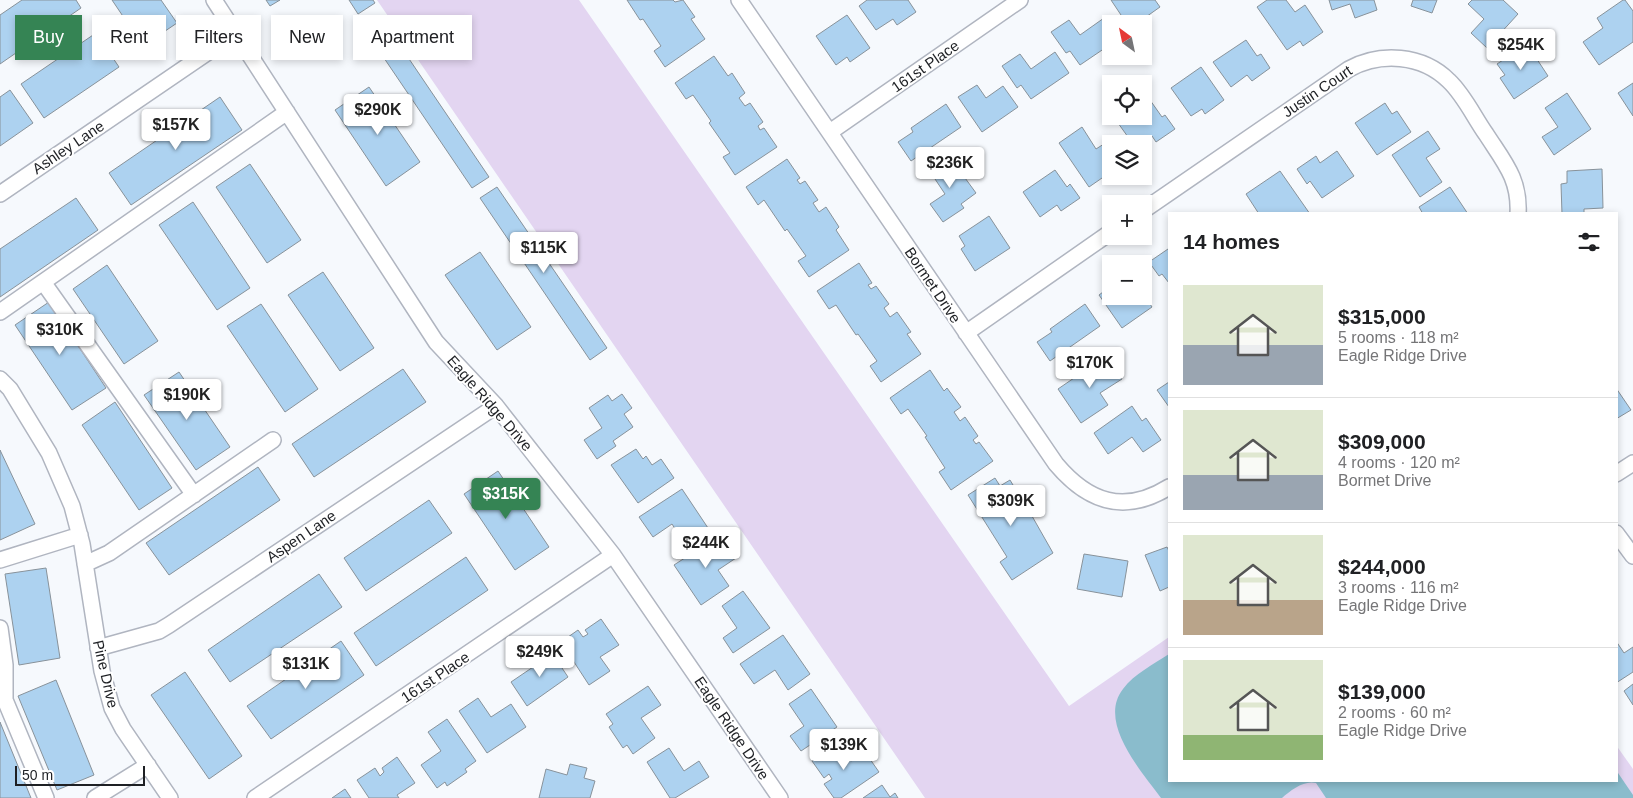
<!DOCTYPE html>
<html lang="en">
<head>
<meta charset="utf-8">
<style>
	body { margin:0; font-family:Arial,sans-serif; background:#f6f6f6; color:#202124; height:100vh; display:flex; flex-direction:column; font-size:19px; white-space:nowrap }
	* { box-sizing:border-box; margin:0 }
	p { font-size:16px; color:#757577 }
	.icon { flex:none; width:28px; height:28px; fill:none; stroke:currentColor; stroke-width:2; stroke-linecap:round; stroke-linejoin:round }
	.map { position:relative; flex:1; overflow:hidden }
	.side { position:absolute; left:1168px; top:212px; width:450px; height:570px; display:flex; flex-direction:column; background:#fff; border-radius:0px; box-shadow:0 2px 8px #0003 }
	.side>* { flex:none }
	.banner { position:absolute; left:15px; top:15px; width:475px; height:45px; display:flex; gap:10px }
	.needle { width:32px; rotate:327deg }
	.tools { position:absolute; left:1102px; top:15px; display:grid; gap:10px }
	.tools a { display:grid; place-items:center; width:50px; height:50px; border-radius:0px; background:#fff; box-shadow:0 2px 8px #0003; font-size:25px }
	.scale { position:absolute; left:15px; bottom:12px; width:130px; box-sizing:border-box; padding-left:5px; border:2px solid #1e2024; border-top:0; font-size:14px; line-height:18px; white-space:nowrap; color:#1e2024; -webkit-text-stroke:4px #fff; paint-order:stroke }
	.price { position:absolute; translate:-50% -42px; padding:0 11px; border-radius:5px; background:#fff; color:#222; font-size:16px; line-height:32px; filter:drop-shadow(0 1px 2px #0008) }
	.price::after { content:''; position:absolute; left:50%; top:30px; width:15px; height:11px; margin-left:-8px; background:inherit; clip-path:polygon(0 0,100% 0,50% 100%) }
	.price.active { background:#358454; color:#fff }
	ul { padding:0; list-style:none }
	li { display:flex; align-items:center; gap:15px; height:125px; padding:0 15px }
	li+li { border-top:1px solid #e0e0e0 }
	li span { display:grid; place-items:center; flex:none; width:140px; height:100px; border-radius:0px; color:#555 }
	li>.icon { margin-inline-start:auto }
	span .icon { width:60px; height:60px; fill:#fffc; stroke-width:1 }
	li b { font-size:21px }
	h2 { display:flex; justify-content:space-between; align-items:center; height:60px; padding:0 15px; font-size:21px }
	.chip { padding:0 18px; border-radius:0px; background:#fff; box-shadow:0 2px 8px #0003; font-size:18px; line-height:45px }
	.chip.active { background:#358454; color:#fff }
	.map>svg:first-child { display:block }
	.green { fill:#e3d5f1 }
	.water { fill:#8abccc }
	.building { fill:#add2f0; stroke:#88929a }
	.lines { fill:none; stroke-linecap:round; stroke-linejoin:round }
	.street-casing { stroke:#b0b5c0; stroke-width:18 }
	.street { stroke:#fff; stroke-width:15 }
	.labels { text-anchor:middle; dominant-baseline:central; stroke-width:4; stroke-linejoin:round; paint-order:stroke }
	.street-label { font-size:15px; fill:#1e2024; stroke:#fff }
</style>
</head>
<body>
<div class="map">
<svg width="1633" height="798" viewBox="0 0 1633 798">
	<rect width="100%" height="100%" fill="#f6f9fd"/>
	<path class="green" d="M 377,0 L 579,0 L 1069,706 L 1169,637 L 1169,781 L 1616,781 L 1616,745 L 1633,769 L 1633,798 L 925,798 Z"/>
	<path class="water" d="M 1169,654 L 1169,781 L 1616,781 L 1616,770 L 1633,795 L 1633,798 L 1326,798 L 1316,783 C 1304,780 1291,790 1282,798 L 1161,798 C 1142,772 1097,722 1123,689 C 1134,674 1154,664 1169,654 Z"/>
	<path class="building" d="M 22,0 L 76,0 L 81,8 L 0,64 L 0,15 Z
		M 112,0 L 161,0 L 177,23 L 143,46 Z
		M 266,0 L 280,0 L 270,6 Z
		M 349,0 L 373,0 L 375,3 L 358,14 Z
		M 627,0 L 673,0 L 675,2 L 683,0 L 695,17 L 691,19 L 705,39 L 665,67 L 654,51 L 661,46 L 643,19 L 640,20 Z
		M 867,0 L 908,0 L 916,12 L 897,25 L 893,19 L 876,30 L 859,6 Z
		M 1111,0 L 1155,0 L 1160,7 L 1136,24 L 1127,24 Z
		M 1267,0 L 1286,0 L 1295,12 L 1305,5 L 1323,32 L 1303,46 L 1300,41 L 1287,50 L 1257,7 Z
		M 1329,0 L 1374,0 L 1377,10 L 1355,18 L 1350,4 L 1332,10 Z
		M 1413,0 L 1437,0 L 1432,13 L 1411,6 Z
		M 1472,0 L 1503,0 L 1518,14 L 1487,48 L 1471,33 L 1484,19 L 1468,4 Z
		M 1623,0 L 1625,0 L 1633,11 L 1633,42 L 1599,65 L 1583,42 L 1603,28 L 1597,18 Z
		M 847,15 L 870,48 L 850,62 L 847,57 L 836,65 L 816,36 Z
		M 380,16 L 489,177 L 472,188 L 363,27 Z
		M 1104,18 L 1111,29 L 1111,44 L 1080,65 L 1070,51 L 1066,53 L 1051,32 L 1069,20 L 1080,35 Z
		M 96,33 L 119,67 L 44,118 L 21,84 Z
		M 1246,40 L 1257,56 L 1261,54 L 1270,68 L 1252,81 L 1247,75 L 1231,87 L 1213,62 Z
		M 1527,44 L 1548,76 L 1514,99 L 1500,78 L 1505,75 L 1497,64 Z
		M 1055,52 L 1069,73 L 1031,99 L 1021,85 L 1017,88 L 1002,66 L 1020,54 L 1031,69 Z
		M 714,56 L 728,76 L 732,73 L 745,93 L 739,98 L 745,106 L 750,103 L 763,122 L 758,126 L 760,130 L 764,128 L 777,147 L 735,175 L 723,157 L 730,153 L 709,123 L 711,121 L 693,95 L 686,99 L 675,83 Z
		M 1201,67 L 1224,100 L 1205,114 L 1202,109 L 1191,116 L 1171,88 Z
		M 1633,83 L 1633,116 L 1618,93 Z
		M 977,85 L 986,98 L 1003,86 L 1018,107 L 982,132 L 958,97 Z
		M 369,87 L 420,162 L 386,186 L 335,110 Z
		M 10,90 L 33,123 L 0,146 L 0,97 Z
		M 1567,93 L 1591,129 L 1554,155 L 1542,137 L 1558,127 L 1545,108 Z
		M 220,97 L 242,130 L 131,205 L 109,173 Z
		M 1150,100 L 1162,117 L 1165,115 L 1175,129 L 1156,142 L 1152,136 L 1140,144 L 1133,144 L 1118,123 L 1127,116 L 1144,116 L 1144,105 Z
		M 1385,103 L 1392,114 L 1397,111 L 1411,132 L 1377,155 L 1355,123 Z
		M 946,104 L 961,127 L 911,161 L 898,142 L 913,132 L 911,128 Z
		M 1082,127 L 1096,149 L 1107,142 L 1111,148 L 1111,176 L 1114,176 L 1105,183 L 1102,178 L 1089,187 L 1059,143 Z
		M 1428,131 L 1440,149 L 1426,158 L 1442,182 L 1420,197 L 1392,155 Z
		M 1337,151 L 1354,176 L 1322,198 L 1310,181 L 1307,184 L 1297,169 L 1316,156 L 1320,163 Z
		M 949,156 L 976,193 L 961,204 L 964,208 L 943,222 L 930,204 L 945,194 L 929,170 Z
		M 787,159 L 800,178 L 797,180 L 800,184 L 805,181 L 818,200 L 813,203 L 819,212 L 826,207 L 839,227 L 836,230 L 849,250 L 809,277 L 798,261 L 806,256 L 787,229 L 785,231 L 764,200 L 758,205 L 746,187 Z
		M 250,164 L 301,240 L 267,263 L 216,187 Z
		M 1602,169 L 1603,208 L 1584,209 L 1584,214 L 1562,214 L 1561,184 L 1567,183 L 1567,171 Z
		M 1055,170 L 1067,187 L 1070,184 L 1080,198 L 1061,211 L 1057,205 L 1040,217 L 1023,192 Z
		M 1280,171 L 1310,214 L 1259,214 L 1246,194 Z
		M 497,187 L 607,348 L 590,360 L 480,198 Z
		M 1450,187 L 1468,214 L 1423,214 L 1419,207 Z
		M 76,198 L 98,230 L 0,297 L 0,249 Z
		M 193,202 L 250,288 L 217,310 L 159,225 Z
		M 989,216 L 1010,248 L 975,271 L 961,249 L 965,246 L 959,236 Z
		M 1168,249 L 1169,250 L 1169,283 L 1162,274 L 1159,276 L 1149,262 Z
		M 480,252 L 531,327 L 497,350 L 445,275 Z
		M 859,263 L 872,283 L 868,285 L 871,289 L 876,286 L 889,304 L 884,308 L 890,317 L 897,312 L 911,332 L 907,334 L 921,354 L 881,382 L 870,366 L 877,361 L 858,334 L 856,335 L 836,305 L 829,309 L 817,291 Z
		M 107,265 L 158,341 L 124,364 L 73,289 Z
		M 323,272 L 374,348 L 340,371 L 288,295 Z
		M 1111,286 L 1111,296 L 1144,296 L 1144,295 L 1152,307 L 1122,328 L 1099,295 Z
		M 49,302 L 106,388 L 72,410 L 15,325 Z
		M 261,304 L 318,389 L 285,412 L 227,326 Z
		M 1085,304 L 1100,326 L 1050,361 L 1037,342 L 1052,332 L 1050,329 Z
		M 1106,356 L 1122,379 L 1100,393 L 1108,405 L 1081,423 L 1058,389 Z
		M 403,369 L 426,402 L 314,477 L 292,444 Z
		M 930,370 L 944,391 L 947,388 L 961,407 L 954,412 L 960,421 L 965,417 L 978,436 L 973,440 L 976,444 L 979,442 L 993,461 L 951,490 L 939,472 L 945,468 L 925,437 L 927,436 L 908,409 L 901,414 L 890,398 Z
		M 179,372 L 230,447 L 196,470 L 144,395 Z
		M 1169,382 L 1169,407 L 1157,390 Z
		M 1616,388 L 1631,410 L 1616,419 Z
		M 622,394 L 632,408 L 624,414 L 633,427 L 613,441 L 616,446 L 597,459 L 584,440 L 602,428 L 589,408 L 608,395 L 612,401 Z
		M 115,402 L 172,488 L 139,510 L 82,425 Z
		M 1132,406 L 1142,421 L 1146,418 L 1161,440 L 1143,452 L 1132,437 L 1108,454 L 1094,433 Z
		M 636,449 L 643,459 L 646,456 L 652,465 L 661,459 L 674,478 L 638,503 L 611,465 Z
		M 0,450 L 35,524 L 0,540 Z
		M 258,467 L 280,500 L 169,575 L 146,543 Z
		M 498,471 L 549,547 L 515,570 L 464,494 Z
		M 995,478 L 1000,486 L 1010,480 L 1022,500 L 1016,504 L 1022,513 L 1028,509 L 1053,553 L 1012,580 L 1000,562 L 1007,557 L 968,495 Z
		M 682,489 L 708,528 L 685,544 L 672,524 L 653,537 L 639,517 Z
		M 429,500 L 452,533 L 366,591 L 344,558 Z
		M 720,535 L 736,558 L 718,570 L 729,586 L 701,605 L 674,565 Z
		M 1167,547 L 1169,551 L 1169,587 L 1160,591 L 1145,555 Z
		M 1084,554 L 1128,561 L 1122,597 L 1077,589 Z
		M 466,557 L 488,590 L 376,666 L 354,633 Z
		M 46,568 L 60,658 L 19,665 L 5,574 Z
		M 319,574 L 342,607 L 230,682 L 208,650 Z
		M 743,591 L 770,628 L 733,653 L 723,638 L 737,628 L 722,606 Z
		M 601,619 L 619,645 L 600,657 L 610,671 L 589,685 L 561,642 L 578,630 L 583,637 L 588,634 L 585,630 Z
		M 783,635 L 810,674 L 788,690 L 775,670 L 754,684 L 740,664 Z
		M 341,641 L 364,675 L 271,739 L 247,706 Z
		M 1616,641 L 1624,653 L 1633,647 L 1633,672 L 1616,683 Z
		M 550,650 L 568,677 L 527,706 L 511,682 L 536,665 L 533,661 Z
		M 185,672 L 242,756 L 209,779 L 151,695 Z
		M 56,680 L 94,775 L 57,790 L 18,696 Z
		M 1633,684 L 1633,705 L 1624,691 Z
		M 648,686 L 661,705 L 641,718 L 655,738 L 633,754 L 627,745 L 623,748 L 609,727 L 613,724 L 606,714 Z
		M 811,689 L 837,727 L 801,751 L 790,736 L 804,726 L 789,704 Z
		M 478,698 L 491,717 L 511,704 L 526,727 L 487,753 L 459,711 Z
		M 447,719 L 476,761 L 465,769 L 467,772 L 447,786 L 445,782 L 437,788 L 421,765 L 441,751 L 428,732 Z
		M 0,722 L 31,798 L 0,798 Z
		M 839,743 L 851,761 L 865,752 L 879,772 L 841,798 L 834,798 L 824,784 L 832,779 L 829,774 L 824,778 L 812,761 Z
		M 669,748 L 684,771 L 699,761 L 709,777 L 675,798 L 670,798 L 647,762 Z
		M 397,757 L 415,783 L 397,795 L 399,798 L 369,798 L 357,780 L 375,768 L 380,776 L 384,772 L 382,768 Z
		M 570,764 L 587,768 L 584,778 L 595,781 L 590,798 L 539,798 L 546,769 L 567,775 Z
		M 882,785 L 890,797 L 895,793 L 898,798 L 863,798 Z
		M 345,789 L 351,798 L 332,798 Z"/>
	<g class="lines">
		<g class="street-casing">
			<path id="street" d="M 214,0 L 436,342 L 496,406 L 613,555 L 780,798
				M 739,0 L 1056,464 C 1088,502 1124,515 1169,487
				M 830,132 L 1020,0
				M 0,194 L 236,33
				M 1144,210 L 1349,69 C 1380,52 1422,54 1449,81 C 1464,95 1474,117 1486,134 C 1504,162 1520,179 1518,214
				M 43,282 L 194,495
				M 0,312 L 287,112
				M 966,333 L 1111,232
				M 0,379 L 10,389 L 49,453 L 72,506 L 82,544 L 102,671 L 112,708 L 123,729 L 170,798
				M 1616,474 L 1633,463
				M 1616,533 L 1633,556
				M 0,560 L 80,535
				M 85,564 L 109,553 L 273,440
				M 0,628 L 5,665 L 5,700 L 46,798
				M 98,648 L 159,631 L 169,625 L 496,406
				M 95,798 L 148,765
				M 255,798 L 613,555"/>
		</g>
		<use href="#street" class="street"/>
	</g>
	<g class="labels">
		<g class="street-label">
			<text transform="translate(925 66) rotate(-35)">161st Place</text>
			<text transform="translate(1317 91) rotate(-34)">Justin Court</text>
			<text transform="translate(68 147) rotate(-34)">Ashley Lane</text>
			<text transform="translate(933 285) rotate(56)">Bormet Drive</text>
			<text transform="translate(490 403) rotate(49)">Eagle Ridge Drive</text>
			<text transform="translate(301 536) rotate(-34)">Aspen Lane</text>
			<text transform="translate(106 674) rotate(77)">Pine Drive</text>
			<text transform="translate(435 677) rotate(-34)">161st Place</text>
			<text transform="translate(732 728) rotate(56)">Eagle Ridge Drive</text>
		</g>
	</g>
</svg>
<div class="tools">
<a><svg class="needle" viewBox="-14 -14 28 28"><path d="M0-13l5 13h-10z" fill="#e53935"/><path d="M0 13l5-13h-10z" fill="#757577"/></svg></a>
<a><svg class="icon" aria-label="locate" viewBox="0 0 24 24"><circle cx="12" cy="12" r="6"/><path d="M12 2v4M12 18v4M2 12h4M18 12h4"/></svg></a>
<a><svg class="icon" aria-label="layers" viewBox="0 0 24 24"><path d="M12 4l9 5-9 5-9-5zM3 14l9 5 9-5"/></svg></a>
<a>+</a>
<a>−</a>
</div>
<div class="scale">50 m</div>
<b class="price" style="left:1521px;top:71px">$254K</b>
<b class="price" style="left:378px;top:136px">$290K</b>
<b class="price" style="left:176px;top:151px">$157K</b>
<b class="price" style="left:950px;top:189px">$236K</b>
<b class="price" style="left:544px;top:274px">$115K</b>
<b class="price" style="left:60px;top:356px">$310K</b>
<b class="price" style="left:1090px;top:389px">$170K</b>
<b class="price" style="left:187px;top:421px">$190K</b>
<b class="price active" style="left:506px;top:520px">$315K</b>
<b class="price" style="left:1011px;top:527px">$309K</b>
<b class="price" style="left:706px;top:569px">$244K</b>
<b class="price" style="left:540px;top:678px">$249K</b>
<b class="price" style="left:306px;top:690px">$131K</b>
<b class="price" style="left:844px;top:771px">$139K</b>
<div class="banner">
<a class="chip active">Buy</a>
<a class="chip">Rent</a>
<a class="chip">Filters</a>
<a class="chip">New</a>
<a class="chip">Apartment</a>
</div>
<section class="side">
<h2>14 homes<svg class="icon" aria-label="filters" viewBox="0 0 24 24"><path d="M4 7h16M4 17h16"/><circle cx="9" cy="7" r="2"/><circle cx="15" cy="17" r="2"/></svg></h2>
<ul>
<li><span style="background:linear-gradient(#dfe7d0 60%,#9aa5b1 0)"><svg class="icon" aria-label="home" viewBox="0 0 24 24"><path d="M3 11l9-7 9 7M6 9v11h12V9"/></svg></span><div><b>$315,000</b><p>5 rooms · 118 m²</p><p>Eagle Ridge Drive</p></div></li>
<li><span style="background:linear-gradient(#dfe7d0 65%,#9aa5b1 0)"><svg class="icon" aria-label="home" viewBox="0 0 24 24"><path d="M3 11l9-7 9 7M6 9v11h12V9"/></svg></span><div><b>$309,000</b><p>4 rooms · 120 m²</p><p>Bormet Drive</p></div></li>
<li><span style="background:linear-gradient(#dfe7d0 65%,#b9a48a 0)"><svg class="icon" aria-label="home" viewBox="0 0 24 24"><path d="M3 11l9-7 9 7M6 9v11h12V9"/></svg></span><div><b>$244,000</b><p>3 rooms · 116 m²</p><p>Eagle Ridge Drive</p></div></li>
<li><span style="background:linear-gradient(#dfe7d0 75%,#8fb573 0)"><svg class="icon" aria-label="home" viewBox="0 0 24 24"><path d="M3 11l9-7 9 7M6 9v11h12V9"/></svg></span><div><b>$139,000</b><p>2 rooms · 60 m²</p><p>Eagle Ridge Drive</p></div></li>
</ul>
</section>
</div>
</body>
</html>
